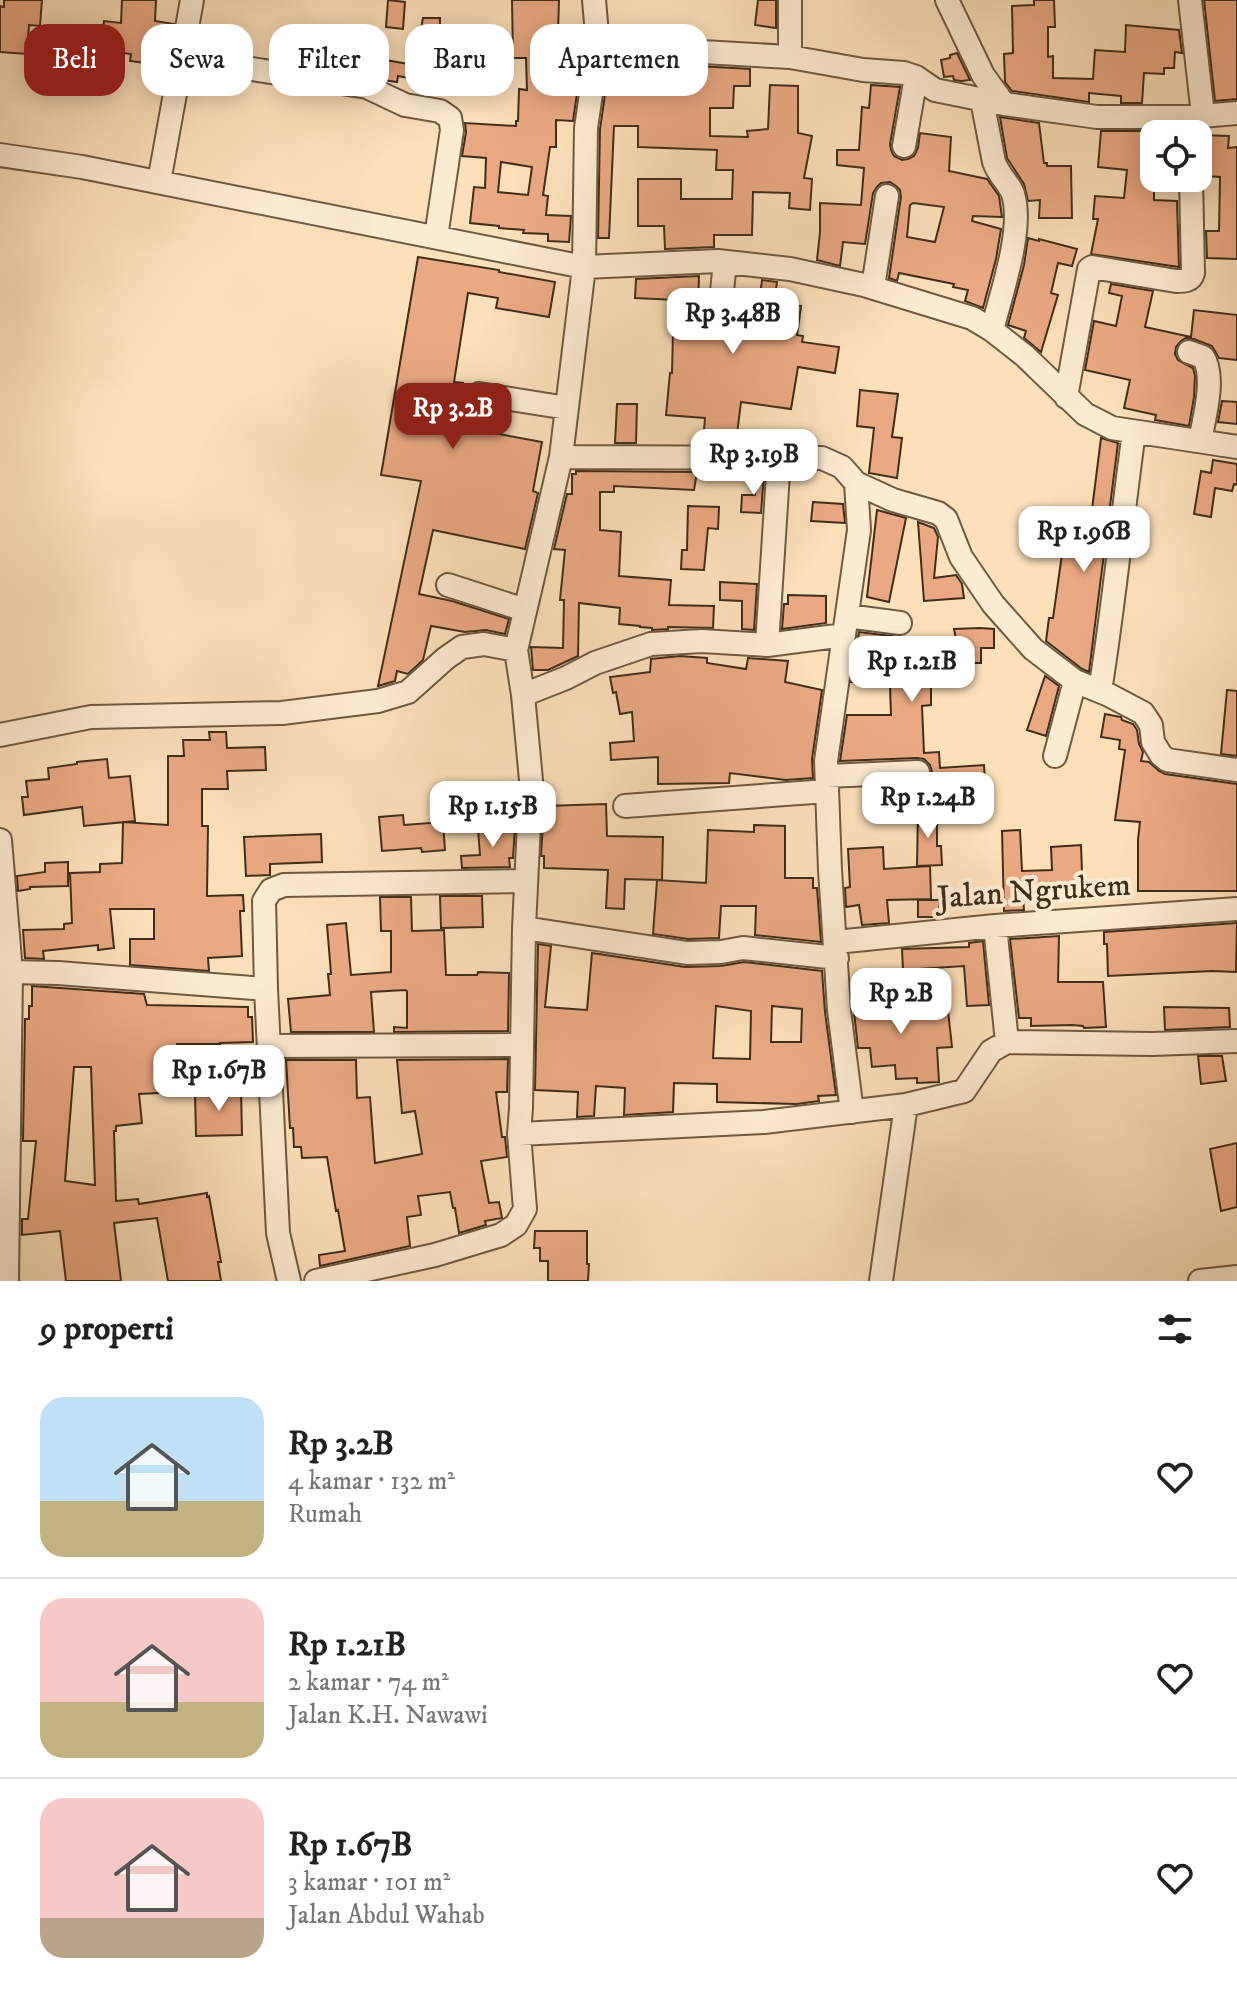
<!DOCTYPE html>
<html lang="id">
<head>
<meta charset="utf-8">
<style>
	body { margin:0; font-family:"IM FELL DW Pica",serif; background:#f2f2f2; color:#222; height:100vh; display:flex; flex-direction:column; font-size:30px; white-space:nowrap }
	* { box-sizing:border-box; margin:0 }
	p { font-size:26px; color:#767676 }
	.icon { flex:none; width:44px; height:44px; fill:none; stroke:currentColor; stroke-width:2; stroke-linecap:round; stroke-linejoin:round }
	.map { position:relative; height:1281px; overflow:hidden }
	.sheet { display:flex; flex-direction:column; background:#fff; flex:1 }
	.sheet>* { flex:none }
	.guide { position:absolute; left:24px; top:24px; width:800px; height:72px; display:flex; gap:16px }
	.controls { position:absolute; left:1140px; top:120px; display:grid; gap:16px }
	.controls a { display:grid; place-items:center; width:72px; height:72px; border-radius:16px; background:#fff; box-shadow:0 4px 20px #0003; font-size:40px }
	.price { position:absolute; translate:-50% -68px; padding:0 18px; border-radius:16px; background:#fff; color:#222; font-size:26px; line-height:52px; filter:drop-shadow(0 2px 4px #0008) }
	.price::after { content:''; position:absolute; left:50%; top:48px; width:24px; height:18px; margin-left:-12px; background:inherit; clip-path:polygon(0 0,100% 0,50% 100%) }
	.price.current { background:#8f2418; color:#fff }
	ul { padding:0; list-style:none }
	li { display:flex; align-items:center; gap:24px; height:200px; padding:0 40px }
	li+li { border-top:2px solid #e0e0e0 }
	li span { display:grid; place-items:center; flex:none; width:224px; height:160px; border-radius:24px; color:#555 }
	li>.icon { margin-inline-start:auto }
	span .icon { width:96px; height:96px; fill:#fffc; stroke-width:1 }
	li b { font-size:34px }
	h2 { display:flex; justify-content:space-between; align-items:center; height:96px; padding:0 40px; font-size:34px }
	.tag { padding:0 28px; border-radius:24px; background:#fff; box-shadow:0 4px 20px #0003; font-size:28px; line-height:72px }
	.tag.current { background:#8f2418; color:#fff }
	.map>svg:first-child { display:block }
	.building { fill:#eba983; stroke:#402e1a; stroke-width:2; fill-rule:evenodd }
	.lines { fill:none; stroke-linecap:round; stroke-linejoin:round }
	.minor-casing { stroke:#6f5a42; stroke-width:26 }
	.minor { stroke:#fdebd2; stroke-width:22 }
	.labels { text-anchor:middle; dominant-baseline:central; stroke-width:8; stroke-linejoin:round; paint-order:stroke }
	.street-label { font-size:32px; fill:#402e1a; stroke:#fdebd2 }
</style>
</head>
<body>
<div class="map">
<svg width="1237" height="1281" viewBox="0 0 1237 1281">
	<rect width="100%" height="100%" fill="#fce0ba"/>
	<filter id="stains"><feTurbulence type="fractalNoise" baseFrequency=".0025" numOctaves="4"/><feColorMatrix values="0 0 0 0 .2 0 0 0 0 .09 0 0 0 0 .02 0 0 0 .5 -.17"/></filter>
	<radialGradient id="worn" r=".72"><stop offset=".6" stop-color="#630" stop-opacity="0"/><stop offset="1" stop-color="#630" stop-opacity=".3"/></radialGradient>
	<path class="building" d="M 4,0 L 42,0 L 40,26 L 29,25 L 27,54 L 0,52 L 0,6 L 4,7 Z
		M 122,0 L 156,0 L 155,21 L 174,24 L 166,66 L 130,61 L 131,54 L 100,50 L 104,21 L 121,23 Z
		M 388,0 L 405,2 L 403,29 L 386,27 Z
		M 512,0 L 559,0 L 558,33 L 583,32 L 584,46 L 573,121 L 556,120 L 556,147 L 550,147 L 543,195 L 548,196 L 546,215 L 571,216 L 569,242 L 548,241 L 548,234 L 523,233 L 524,230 L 499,228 L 499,226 L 470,223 L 474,187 L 485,188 L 486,158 L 462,156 L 466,132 L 465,123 L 516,126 L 516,121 L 518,121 L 519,89 L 527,90 L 526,58 L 513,58 ZM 501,162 L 532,167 L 528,195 L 498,192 Z
		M 758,0 L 776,0 L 776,28 L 755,25 Z
		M 1034,0 L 1054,0 L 1055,27 L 1048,27 L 1048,57 L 1053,56 L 1053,78 L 1093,79 L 1095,50 L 1125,52 L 1126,25 L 1179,30 L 1182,53 L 1175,52 L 1174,68 L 1164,68 L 1164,74 L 1144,73 L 1142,103 L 1121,103 L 1121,96 L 1089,93 L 1089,102 L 1012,91 L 1005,82 L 1004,54 L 1013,53 L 1012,6 L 1034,5 Z
		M 1204,0 L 1237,0 L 1237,99 L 1215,101 Z
		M 423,18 L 440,18 L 440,45 L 474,51 L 468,93 L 447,90 L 448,86 L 398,76 L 397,82 L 384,80 L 376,76 L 377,72 L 372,71 L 374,58 L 414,65 Z
		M 957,53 L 970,80 L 961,81 L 954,80 L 953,76 L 944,77 L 941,60 L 950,58 L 950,55 Z
		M 610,61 L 750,69 L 750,86 L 734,86 L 733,108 L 710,108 L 710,136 L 748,137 L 747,131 L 768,129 L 770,85 L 798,86 L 798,133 L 812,136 L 804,178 L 812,179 L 810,210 L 789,208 L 790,193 L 753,192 L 752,235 L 714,235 L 714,247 L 665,249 L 664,226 L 638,226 L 638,179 L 681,179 L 681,199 L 732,199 L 733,170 L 716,170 L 717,150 L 638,147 L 638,126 L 614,126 L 609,238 L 598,238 L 600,129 Z
		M 871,85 L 900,87 L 890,144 L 891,150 L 894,156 L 902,160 L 908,159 L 914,156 L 918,148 L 920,133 L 951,137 L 949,171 L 987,179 L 999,196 L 1002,217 L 973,216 L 972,221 L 1001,229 L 996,259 L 983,308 L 965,301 L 968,290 L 953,287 L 954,284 L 899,273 L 897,281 L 889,278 L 901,197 L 900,190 L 896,186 L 890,182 L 881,183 L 877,187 L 873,193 L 865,244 L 843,242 L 840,266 L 817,260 L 820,232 L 820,203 L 861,205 L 864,168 L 837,165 L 837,150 L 859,150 L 862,107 L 869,108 ZM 913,203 L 944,207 L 935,242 L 907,237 L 910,205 Z
		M 1000,117 L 1039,123 L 1044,163 L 1047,163 L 1047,166 L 1071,166 L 1072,218 L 1039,218 L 1040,200 L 1028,201 L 1024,184 L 1007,158 Z
		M 1101,131 L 1154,131 L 1154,200 L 1177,201 L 1179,267 L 1091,254 L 1098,219 L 1093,219 L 1095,196 L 1124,198 L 1127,170 L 1098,167 Z
		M 1199,135 L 1229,136 L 1228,148 L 1237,147 L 1237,259 L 1207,258 L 1206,231 L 1219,231 L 1220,177 L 1205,176 L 1202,170 L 1198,166 Z
		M 1028,238 L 1039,241 L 1039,239 L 1077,249 L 1072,266 L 1058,263 L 1051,293 L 1058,295 L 1041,352 L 1024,338 L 1026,331 L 1008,325 L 1024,265 Z
		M 418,257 L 499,270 L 499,272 L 555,282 L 549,317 L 496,308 L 498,298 L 468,293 L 454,382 L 463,383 L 456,426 L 542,442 L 533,491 L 538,493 L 525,549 L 433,530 L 419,594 L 452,601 L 509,619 L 505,634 L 486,630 L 465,632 L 431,626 L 423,660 L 408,674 L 397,671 L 395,681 L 378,686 L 421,481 L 381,475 Z
		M 699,276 L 698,306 L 706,306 L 707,324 L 738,329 L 739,325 L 756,327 L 762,280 L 777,282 L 774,302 L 801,306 L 797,335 L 803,336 L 802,342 L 839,347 L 835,373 L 798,367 L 791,409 L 741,402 L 737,434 L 704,430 L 705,418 L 666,415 L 670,373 L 672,373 L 673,332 L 677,332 L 678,302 L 677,300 L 635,298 L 636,279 Z
		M 1111,284 L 1153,291 L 1145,327 L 1191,337 L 1194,310 L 1237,315 L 1237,360 L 1219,358 L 1212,346 L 1194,339 L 1186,338 L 1181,341 L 1176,347 L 1175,354 L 1178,360 L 1193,368 L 1195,376 L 1194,397 L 1189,426 L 1155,420 L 1156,415 L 1124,408 L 1130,380 L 1085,370 L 1094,321 L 1116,326 L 1122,296 L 1109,293 Z
		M 860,390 L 898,394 L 892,437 L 902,438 L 897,478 L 869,473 L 874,428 L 857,426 Z
		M 1222,401 L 1237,402 L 1237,424 L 1218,422 Z
		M 617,404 L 637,404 L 636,443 L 615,443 Z
		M 1101,438 L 1118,443 L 1089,672 L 1082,669 L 1046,641 L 1049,618 L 1053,618 L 1062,554 L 1086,557 Z
		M 1213,460 L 1237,464 L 1237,485 L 1234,484 L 1232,491 L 1215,488 L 1211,517 L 1194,514 L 1201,471 L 1211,473 Z
		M 576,471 L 697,472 L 694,490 L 614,486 L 614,492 L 600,492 L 600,530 L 621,532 L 619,576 L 671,580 L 669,605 L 714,606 L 713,628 L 668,627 L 668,629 L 652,630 L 652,628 L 640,627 L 640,626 L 619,624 L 620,608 L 579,603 L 578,656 L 548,670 L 533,670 L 531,647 L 563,648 L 564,600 L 560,600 L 565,550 L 554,549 L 567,494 L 572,494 L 572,474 L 576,474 Z
		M 756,472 L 764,472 L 761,513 L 741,512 L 742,495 L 755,495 Z
		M 813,502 L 843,504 L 845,523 L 811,521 Z
		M 688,506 L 719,507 L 718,529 L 708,528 L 704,570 L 681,569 L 682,550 L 687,550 Z
		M 877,510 L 906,518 L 889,602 L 867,597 Z
		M 918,522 L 934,528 L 938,537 L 934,578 L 956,575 L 962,584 L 964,598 L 924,601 Z
		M 720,582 L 757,584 L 754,630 L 742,629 L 742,601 L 720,600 Z
		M 788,595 L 826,596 L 826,623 L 782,629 L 784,604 L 788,604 Z
		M 980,628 L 994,629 L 994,648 L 981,648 L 981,663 L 948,663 L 948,685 L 931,686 L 931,705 L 922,706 L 924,753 L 939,752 L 940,768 L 984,765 L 986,798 L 924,800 L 923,785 L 930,779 L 932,772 L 930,765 L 924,759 L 917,758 L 840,761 L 847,715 L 891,715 L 890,687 L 851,682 L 859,632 L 900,637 L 899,640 L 956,639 L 954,629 Z
		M 680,656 L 707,658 L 707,663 L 746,669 L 748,658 L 788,661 L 785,682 L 822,690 L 812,759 L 813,778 L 786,780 L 730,773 L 729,783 L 658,784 L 658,757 L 611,760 L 610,743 L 634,741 L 632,712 L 620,714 L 616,692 L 613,693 L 610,677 L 650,672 L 651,659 Z
		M 1045,676 L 1059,686 L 1046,736 L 1027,730 Z
		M 1227,690 L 1237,691 L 1237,756 L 1221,754 Z
		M 1105,714 L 1121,717 L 1122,720 L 1133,724 L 1137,730 L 1139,744 L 1143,752 L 1141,761 L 1149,762 L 1159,771 L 1165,774 L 1237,784 L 1237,891 L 1138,891 L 1138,840 L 1140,822 L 1115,820 L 1125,750 L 1119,749 L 1120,740 L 1101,737 Z
		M 209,732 L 226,732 L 227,748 L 265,747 L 266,770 L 227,771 L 228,789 L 202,789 L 202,826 L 208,826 L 207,896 L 243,895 L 244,911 L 240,911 L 242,956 L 208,958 L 209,971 L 130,965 L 130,939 L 154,939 L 154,909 L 110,909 L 114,948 L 98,950 L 98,945 L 43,951 L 44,959 L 25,958 L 23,930 L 64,929 L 64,924 L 72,923 L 70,873 L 100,872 L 100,864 L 122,863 L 123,822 L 168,825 L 168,756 L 184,756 L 183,740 L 210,740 Z
		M 107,759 L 109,778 L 130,776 L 135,821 L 84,826 L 82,807 L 24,815 L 22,797 L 28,797 L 26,781 L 49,779 L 48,768 L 77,764 L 77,762 Z
		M 606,804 L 607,836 L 663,837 L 662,880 L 625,879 L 624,909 L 606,908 L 608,870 L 544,868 L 544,856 L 541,856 L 544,806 Z
		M 918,811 L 937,811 L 937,846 L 941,846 L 942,865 L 917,866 Z
		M 403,815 L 404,825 L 443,822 L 445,850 L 422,852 L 421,848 L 382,851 L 379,817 Z
		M 754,825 L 785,826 L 785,878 L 813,878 L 813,888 L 817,888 L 821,942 L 755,935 L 756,906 L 721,906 L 719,938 L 688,939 L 653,934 L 657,880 L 706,883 L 708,830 L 754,832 Z
		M 515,826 L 513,858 L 509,858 L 510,867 L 462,868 L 461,856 L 480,855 L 478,829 Z
		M 1020,830 L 1022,871 L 1052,870 L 1051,847 L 1081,845 L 1083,897 L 1023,897 L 1024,910 L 1004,911 L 1002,831 Z
		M 321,834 L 322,862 L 270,864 L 270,875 L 246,876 L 244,837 Z
		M 883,847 L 884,869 L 930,866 L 931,899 L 887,900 L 889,923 L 862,925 L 859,905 L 846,907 L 845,888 L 850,887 L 848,849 Z
		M 68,862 L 68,886 L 30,887 L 30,889 L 18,891 L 17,876 L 45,872 L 45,863 Z
		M 440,896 L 482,896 L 483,927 L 441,928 Z
		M 380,897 L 411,897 L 412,931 L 444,930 L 446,975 L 477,975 L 478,972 L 509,973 L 508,1031 L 394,1032 L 394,1027 L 407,1028 L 407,991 L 405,990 L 371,992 L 374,1032 L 291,1032 L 288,999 L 330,995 L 328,974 L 331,974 L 327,925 L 346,923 L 351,975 L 391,972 L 391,931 L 381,931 Z
		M 918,900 L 939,900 L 939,917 L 918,917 Z
		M 1237,923 L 1236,972 L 1212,971 L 1108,976 L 1107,944 L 1104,944 L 1104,932 Z
		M 1059,936 L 1058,982 L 1103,982 L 1106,1027 L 1084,1028 L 1083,1026 L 1072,1025 L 1031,1026 L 1031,1018 L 1019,1018 L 1010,939 Z
		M 983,941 L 989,1005 L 967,1006 L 964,966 L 903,970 L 902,949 L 969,947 L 969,943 Z
		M 538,944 L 551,946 L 545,1007 L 587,1010 L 592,953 L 685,967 L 721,966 L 744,962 L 822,971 L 825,1012 L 836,1095 L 818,1096 L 819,1101 L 797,1104 L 717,1102 L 717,1084 L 674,1083 L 673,1112 L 624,1115 L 625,1088 L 596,1086 L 594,1116 L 577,1117 L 578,1092 L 535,1090 ZM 716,1006 L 751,1011 L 750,1059 L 713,1058 ZM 772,1006 L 802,1009 L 801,1042 L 771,1042 Z
		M 32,986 L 144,994 L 147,1005 L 248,1007 L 248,1017 L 252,1017 L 253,1042 L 220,1043 L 220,1044 L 177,1044 L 178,1092 L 139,1094 L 142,1123 L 116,1126 L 116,1131 L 114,1131 L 116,1201 L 138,1199 L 139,1204 L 207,1193 L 207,1197 L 209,1196 L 221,1262 L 218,1262 L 221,1281 L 168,1281 L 157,1218 L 114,1223 L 121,1281 L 66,1281 L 60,1231 L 22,1235 L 22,1219 L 28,1219 L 36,1141 L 23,1141 L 25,1019 L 29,1019 L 29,1006 L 32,1006 ZM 74,1067 L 91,1067 L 95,1185 L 65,1181 Z
		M 899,992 L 900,1013 L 903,1013 L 903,1015 L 948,1011 L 952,1047 L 937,1048 L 939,1082 L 917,1083 L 917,1078 L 896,1079 L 895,1065 L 872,1067 L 870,1048 L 858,1048 L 852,994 Z
		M 1164,1007 L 1229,1008 L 1230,1027 L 1165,1030 Z
		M 1198,1056 L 1222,1056 L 1226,1081 L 1201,1084 Z
		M 508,1059 L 507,1092 L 496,1092 L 502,1137 L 505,1137 L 507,1157 L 481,1161 L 489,1203 L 499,1202 L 502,1218 L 485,1221 L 486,1225 L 459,1233 L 455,1208 L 453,1208 L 450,1192 L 418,1196 L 421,1215 L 407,1217 L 410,1246 L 320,1266 L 319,1255 L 345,1251 L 338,1210 L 336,1211 L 327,1157 L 302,1158 L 301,1147 L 294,1147 L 293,1128 L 290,1128 L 286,1060 L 356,1060 L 357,1098 L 370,1097 L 375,1163 L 422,1154 L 415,1111 L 402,1113 L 397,1060 Z
		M 241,1090 L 242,1135 L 196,1136 L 195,1092 Z
		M 1237,1143 L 1237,1207 L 1221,1211 L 1210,1149 Z
		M 535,1231 L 587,1231 L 587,1264 L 589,1264 L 588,1281 L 548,1281 L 548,1261 L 540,1261 L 540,1248 L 534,1248 Z"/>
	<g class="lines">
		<g class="minor-casing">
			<path id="minor" d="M 947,0 L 983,75 L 1004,104
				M 1190,0 L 1203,115
				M 598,46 L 790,57 L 863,70 L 904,73 L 916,77 L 935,90 L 1004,104 L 1097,117 L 1190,117 L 1237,113
				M 790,57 L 790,0
				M 181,58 L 367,87 L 405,105 L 440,111 L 450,118 L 452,130 L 436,237
				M 982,100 L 994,162 C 999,176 1009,183 1013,194 C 1024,229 1001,294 992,330
				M 904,146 L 916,77
				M 0,155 L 82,167 L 584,267 L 718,261 L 790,269 L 864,285 L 972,318 L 992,330 L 1025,356 L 1085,414 L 1112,428 L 1237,447
				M 159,182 L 192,0
				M 873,287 L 887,196
				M 720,311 L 725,262
				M 1189,352 L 1203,357 C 1216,376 1204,419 1200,441
				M 479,394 L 567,408
				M 1066,397 L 1089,269 L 1092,267 L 1176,281 C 1184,281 1191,281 1193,273 L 1191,178
				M 561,457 L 822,458 L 842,467 L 856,483 L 893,500 L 938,513 L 946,519 L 961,557 L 993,604 L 1033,649 L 1075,681 L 1109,695 L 1143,713 L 1151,725 L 1153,742 L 1161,755 L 1167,760 L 1237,770
				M 448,585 L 525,610
				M 847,616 L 900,623
				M 767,645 L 779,458
				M 1100,691 C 1114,605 1122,518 1134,432
				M 523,695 L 516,650 L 561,457 L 584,267 L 586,128 L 598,46 L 594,0
				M 0,735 L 91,717 L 282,713 L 378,701 L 408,692 L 446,658 L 462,647 L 484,644 L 516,650
				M 1055,756 L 1075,681
				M 827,776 L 918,772
				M 625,806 L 827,791
				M 0,840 L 11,972 L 7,1281
				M 995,926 L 1007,1042
				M 524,928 L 687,953 L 721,952 L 743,948 L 837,958
				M 836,942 L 995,926 L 1237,909
				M 0,969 L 11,972 L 58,973 L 266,989
				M 270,1046 L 522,1045
				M 852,1112 L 839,1010 L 830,870 L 826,761 L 859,530 L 856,483
				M 519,1134 L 764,1122 L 906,1105 L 964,1091 L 991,1051 L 1007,1042 L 1152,1044 L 1237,1041
				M 289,1281 L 278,1233 L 266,989 L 264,901 L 271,890 L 284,885 L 526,881
				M 316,1281 L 435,1255 L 501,1235 L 516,1225 L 525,1209 L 519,1134 L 521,1108 L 524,928 L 531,780 L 523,695 L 566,678 L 595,663 L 651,644 L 702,641 L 767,645 L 844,635
				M 881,1281 L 906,1105
				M 1200,1281 L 1237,1277"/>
		</g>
		<use href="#minor" class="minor"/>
	</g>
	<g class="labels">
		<g class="street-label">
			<text transform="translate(1034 892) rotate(-4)">Jalan Ngrukem</text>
		</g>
	</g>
	<rect width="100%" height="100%" filter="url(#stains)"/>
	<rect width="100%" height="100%" fill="url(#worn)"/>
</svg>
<div class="controls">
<a><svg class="icon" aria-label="locate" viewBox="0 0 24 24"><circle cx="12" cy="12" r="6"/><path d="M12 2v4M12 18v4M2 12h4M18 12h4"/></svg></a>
</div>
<b class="price" style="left:733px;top:356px">Rp 3.48B</b>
<b class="price current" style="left:453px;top:451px">Rp 3.2B</b>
<b class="price" style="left:754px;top:497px">Rp 3.19B</b>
<b class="price" style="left:1084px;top:574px">Rp 1.96B</b>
<b class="price" style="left:912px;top:704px">Rp 1.21B</b>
<b class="price" style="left:928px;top:840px">Rp 1.24B</b>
<b class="price" style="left:493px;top:849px">Rp 1.15B</b>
<b class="price" style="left:901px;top:1036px">Rp 2B</b>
<b class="price" style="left:219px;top:1113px">Rp 1.67B</b>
<div class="guide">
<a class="tag current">Beli</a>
<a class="tag">Sewa</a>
<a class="tag">Filter</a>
<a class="tag">Baru</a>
<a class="tag">Apartemen</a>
</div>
</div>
<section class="sheet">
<h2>9 properti<svg class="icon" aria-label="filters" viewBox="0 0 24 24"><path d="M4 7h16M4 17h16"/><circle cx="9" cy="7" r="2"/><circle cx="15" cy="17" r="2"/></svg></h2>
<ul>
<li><span style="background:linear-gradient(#bfe0f5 65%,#c2b280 0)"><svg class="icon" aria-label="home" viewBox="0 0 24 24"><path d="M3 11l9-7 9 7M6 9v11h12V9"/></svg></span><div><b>Rp 3.2B</b><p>4 kamar · 132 m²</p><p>Rumah</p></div><svg class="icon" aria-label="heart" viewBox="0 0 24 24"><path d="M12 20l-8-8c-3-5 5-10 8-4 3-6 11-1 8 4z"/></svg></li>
<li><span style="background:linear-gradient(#f6c9c9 65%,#c2b280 0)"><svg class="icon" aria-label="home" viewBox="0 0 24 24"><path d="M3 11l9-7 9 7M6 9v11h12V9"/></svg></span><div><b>Rp 1.21B</b><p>2 kamar · 74 m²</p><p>Jalan K.H. Nawawi</p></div><svg class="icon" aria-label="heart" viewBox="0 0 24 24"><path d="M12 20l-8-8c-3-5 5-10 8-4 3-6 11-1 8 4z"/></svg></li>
<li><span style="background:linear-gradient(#f6c9c9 75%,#b9a48a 0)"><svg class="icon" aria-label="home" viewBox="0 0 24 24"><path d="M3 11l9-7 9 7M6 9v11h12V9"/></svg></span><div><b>Rp 1.67B</b><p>3 kamar · 101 m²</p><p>Jalan Abdul Wahab</p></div><svg class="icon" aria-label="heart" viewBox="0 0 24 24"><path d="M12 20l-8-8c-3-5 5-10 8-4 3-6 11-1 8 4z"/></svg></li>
</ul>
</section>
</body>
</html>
